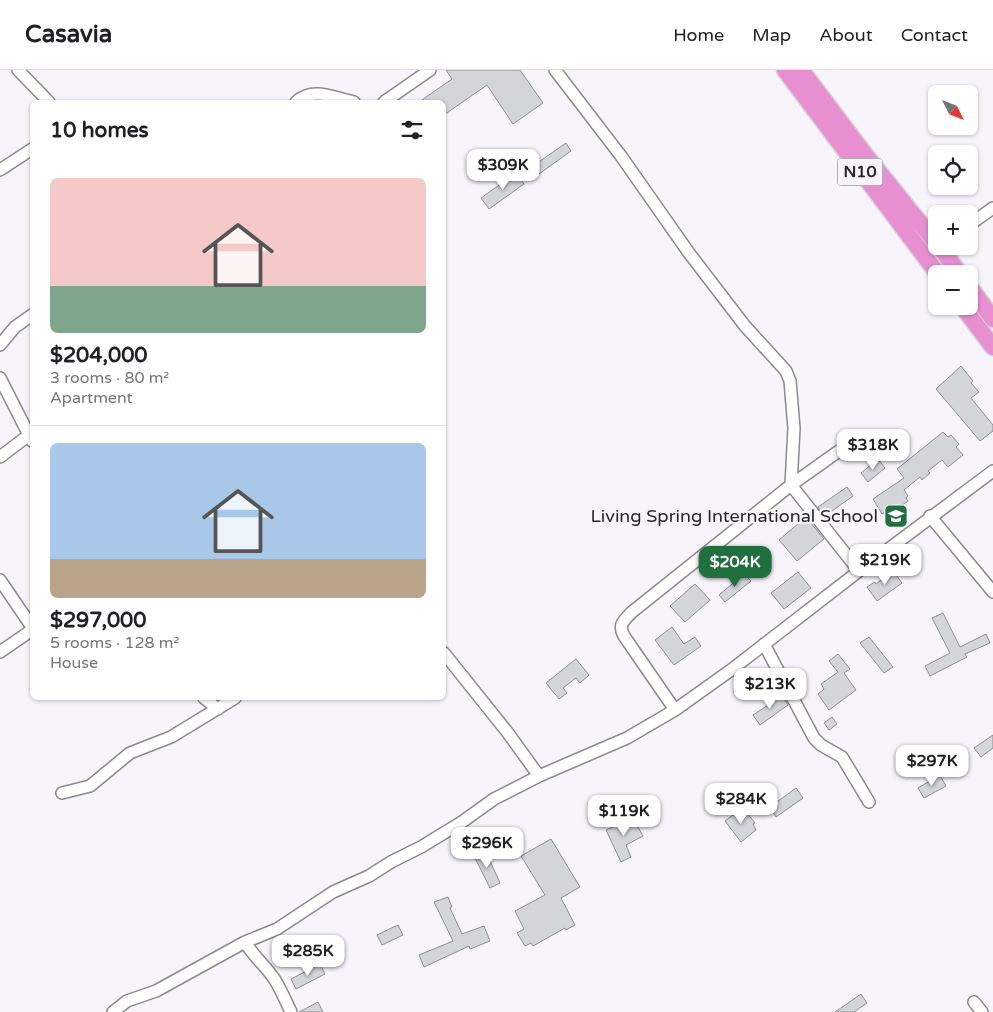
<!DOCTYPE html>
<html lang="en">
<head>
<meta charset="utf-8">
<style>
	body { margin:0; font-family:"Varela Round",sans-serif; background:#f6f6f6; color:#202124; height:100vh; display:flex; flex-direction:column; font-size:19px; white-space:nowrap }
	* { box-sizing:border-box; margin:0 }
	p { font-size:16px; color:#757577 }
	.icon { flex:none; width:28px; height:28px; fill:none; stroke:currentColor; stroke-width:2; stroke-linecap:round; stroke-linejoin:round }
	.map { position:relative; flex:1; overflow:hidden }
	.panel { position:absolute; left:30px; top:30px; width:416px; height:600px; display:flex; flex-direction:column; background:#fff; border-radius:8px; box-shadow:0 1px 4px #0004 }
	.panel>* { flex:none }
	.needle { width:32px; rotate:132deg }
	.buttons { position:absolute; left:928px; top:15px; display:grid; gap:10px }
	.buttons a { display:grid; place-items:center; width:50px; height:50px; border-radius:8px; background:#fff; box-shadow:0 1px 4px #0004; font-size:25px }
	.price { position:absolute; translate:-50% -42px; padding:0 11px; border-radius:10px; background:#fff; color:#222; font-size:16px; line-height:32px; filter:drop-shadow(0 1px 2px #0008) }
	.price::after { content:''; position:absolute; left:50%; top:30px; width:15px; height:11px; margin-left:-8px; background:inherit; clip-path:polygon(0 0,100% 0,50% 100%) }
	.price.current { background:#206f3f; color:#fff }
	ul { padding:0; list-style:none }
	li { display:grid; align-content:center; gap:10px; height:265px; padding:0 20px }
	li+li { border-top:1px solid #e0e0e0 }
	li span { display:grid; place-items:center; height:155px; border-radius:8px; color:#555 }
	li>.icon { margin-inline-start:auto }
	span .icon { width:90px; height:90px; fill:#fffc; stroke-width:1 }
	li b { font-size:21px }
	h2 { display:flex; justify-content:space-between; align-items:center; height:60px; padding:0 20px; font-size:21px }
	header { display:flex; align-items:center; gap:30px; box-sizing:border-box; height:70px; padding:0 25px; background:#fff; border-bottom:1px solid #e0e0e0 }
	header strong { font-size:24px }
	nav { display:flex; gap:28px; margin-inline-start:auto; font-size:18px }
	.map>svg:first-child { display:block }
	.building { fill:#d3d5db; stroke:#8d8e94 }
	.lines { fill:none; stroke-linecap:round; stroke-linejoin:round }
	.minor-casing { stroke:#8b898e; stroke-width:14 }
	.highway-casing { stroke:#d4d4d4; stroke-width:19 }
	.minor { stroke:#fff; stroke-width:11 }
	.highway { stroke:#e78fd0; stroke-width:16 }
	.labels { text-anchor:middle; dominant-baseline:central; stroke-width:4.5; stroke-linejoin:round; paint-order:stroke }
	.shield { fill:#f7f5fb; stroke:#656467; stroke-width:1 }
	.shield-label { font-size:16px; font-weight:bold; fill:#272628 }
	.poi-label { font-size:18px; fill:#272628; stroke:#f7f5fb; text-anchor:end }
</style>
</head>
<body>
<header>
<strong>Casavia</strong>
<nav><a>Home</a><a>Map</a><a>About</a><a>Contact</a></nav>
</header>
<div class="map">
<svg width="993" height="942" viewBox="0 0 993 942">
	<rect width="100%" height="100%" fill="#f7f5fb"/>
	<path class="building" d="M 446,0 L 520,0 L 543,33 L 513,54 L 487,15 L 444,45 L 444,32 L 419,32 L 452,9 Z
		M 566,73 L 571,81 L 539,104 L 533,96 Z
		M 516,103 L 524,114 L 489,139 L 481,128 Z
		M 961,296 L 973,311 L 971,313 L 979,322 L 971,328 L 993,355 L 993,361 L 980,371 L 936,319 Z
		M 943,362 L 948,367 L 951,365 L 959,374 L 956,377 L 963,385 L 948,397 L 942,390 L 928,401 L 930,403 L 922,410 L 920,407 L 904,420 L 908,426 L 906,428 L 908,431 L 897,439 L 895,435 L 882,444 L 873,429 L 904,408 L 897,399 Z
		M 878,389 L 885,398 L 868,412 L 861,403 Z
		M 847,417 L 853,426 L 825,446 L 818,437 Z
		M 806,447 L 824,469 L 797,491 L 779,470 Z
		M 893,501 L 902,513 L 877,531 L 867,517 L 875,512 L 876,514 Z
		M 798,502 L 811,518 L 784,539 L 771,523 Z
		M 744,504 L 751,511 L 725,532 L 719,525 Z
		M 695,514 L 710,530 L 685,552 L 670,536 Z
		M 943,543 L 960,577 L 986,564 L 990,573 L 965,584 L 967,587 L 930,606 L 925,596 L 950,583 L 932,548 Z
		M 672,557 L 684,574 L 695,567 L 701,576 L 674,595 L 655,570 Z
		M 869,567 L 893,597 L 884,603 L 860,573 Z
		M 838,584 L 850,599 L 844,603 L 856,620 L 829,640 L 818,624 L 824,619 L 821,614 L 838,602 L 829,591 Z
		M 576,589 L 589,605 L 580,613 L 576,608 L 563,618 L 567,623 L 559,629 L 546,613 Z
		M 782,626 L 788,635 L 760,655 L 753,645 Z
		M 832,647 L 837,654 L 829,660 L 824,653 Z
		M 993,665 L 993,678 L 981,687 L 974,678 Z
		M 940,705 L 946,716 L 924,728 L 918,718 Z
		M 796,718 L 803,728 L 776,747 L 770,737 Z
		M 741,739 L 745,745 L 747,743 L 755,753 L 753,754 L 756,760 L 741,772 L 725,751 Z
		M 633,748 L 643,766 L 626,775 L 631,787 L 621,792 L 606,760 Z
		M 551,769 L 580,817 L 561,828 L 575,855 L 566,860 L 565,858 L 533,876 L 531,873 L 525,876 L 517,863 L 524,859 L 515,841 L 545,825 L 521,786 Z
		M 485,780 L 500,813 L 490,818 L 474,786 Z
		M 448,827 L 452,837 L 450,838 L 462,864 L 484,856 L 490,871 L 470,879 L 469,876 L 424,897 L 419,885 L 453,871 L 434,832 Z
		M 398,855 L 403,865 L 382,875 L 377,865 Z
		M 320,894 L 325,904 L 296,919 L 291,909 Z
		M 861,924 L 867,933 L 854,942 L 835,942 Z
		M 318,932 L 323,942 L 299,942 Z"/>
	<g class="lines">
		<g class="minor-casing">
			<path id="minor" d="M 18,0 L 49,32
				M 555,0 L 621,86 L 689,183 L 745,256 L 786,301 L 790,311 L 794,358 L 791,415 L 859,501
				M 296,32 C 313,16 334,28 354,32
				M 384,32 L 430,0
				M 0,100 L 32,79
				M 969,155 L 993,138
				M 0,275 L 15,257 L 32,245
				M 0,308 L 32,371
				M 0,387 L 29,365
				M 930,446 L 993,522
				M 0,510 L 32,557
				M 764,574 L 814,668 L 821,675 L 842,687 L 869,732
				M 0,582 L 32,560
				M 444,583 L 508,663 L 539,706 L 627,668 L 675,640 L 731,600 L 859,501 L 993,401
				M 204,628 L 218,639
				M 675,640 L 624,566 C 618,555 623,551 632,542 L 791,415 L 860,366
				M 62,723 L 90,716 L 130,683 L 171,667 L 235,628
				M 245,872 C 253,886 266,896 275,910 C 281,920 286,931 291,942
				M 974,932 L 982,942
				M 113,942 L 127,931 L 156,921 L 245,872 L 277,859 L 333,822 L 369,806 L 391,792 L 421,777 L 462,752 L 494,729 L 539,706"/>
		</g>
		<g class="highway-casing">
			<path id="highway" d="M 785,0 L 938,204
				M 801,0 L 866,86 L 936,173
				M 939,176 L 960,204
				M 969,216 L 993,249
				M 962,236 L 993,277"/>
		</g>
		<use href="#minor" class="minor"/>
		<use href="#highway" class="highway"/>
	</g>
	<defs>
		<g id="school-square" transform="scale(1.25)"><rect x="-9" y="-9" width="18" height="18" rx="4" fill="#206f3f" stroke="#f7f5fb"/><path d="M0-5L7-2L0 1L-7-2ZM-4 1L0 2.5L4 1V4Q0 6-4 4Z" fill="#fff"/></g>
	</defs>
	<g fill-rule="evenodd">
		<use href="#school-square" x="896" y="446"/>
	</g>
	<g class="labels">
		<rect class="shield" x="837.5" y="88.5" width="45" height="27" rx="4"/>
		<g class="shield-label">
			<text x="860" y="102">N10</text>
		</g>
		<g class="poi-label">
			<text x="878" y="446">Living Spring International School</text>
		</g>
	</g>
</svg>
<div class="buttons">
<a><svg class="needle" viewBox="-14 -14 28 28"><path d="M0-13l5 13h-10z" fill="#e53935"/><path d="M0 13l5-13h-10z" fill="#757577"/></svg></a>
<a><svg class="icon" aria-label="locate" viewBox="0 0 24 24"><circle cx="12" cy="12" r="6"/><path d="M12 2v4M12 18v4M2 12h4M18 12h4"/></svg></a>
<a>+</a>
<a>−</a>
</div>
<b class="price" style="left:503px;top:121px">$309K</b>
<b class="price" style="left:873px;top:401px">$318K</b>
<b class="price" style="left:885px;top:516px">$219K</b>
<b class="price current" style="left:735px;top:518px">$204K</b>
<b class="price" style="left:770px;top:640px">$213K</b>
<b class="price" style="left:932px;top:717px">$297K</b>
<b class="price" style="left:741px;top:755px">$284K</b>
<b class="price" style="left:624px;top:767px">$119K</b>
<b class="price" style="left:487px;top:799px">$296K</b>
<b class="price" style="left:308px;top:907px">$285K</b>
<section class="panel">
<h2>10 homes<svg class="icon" aria-label="filters" viewBox="0 0 24 24"><path d="M4 7h16M4 17h16"/><circle cx="9" cy="7" r="2"/><circle cx="15" cy="17" r="2"/></svg></h2>
<ul>
<li><span style="background:linear-gradient(#f6c9c9 70%,#7fa58c 0)"><svg class="icon" aria-label="home" viewBox="0 0 24 24"><path d="M3 11l9-7 9 7M6 9v11h12V9"/></svg></span><div><b>$204,000</b><p>3 rooms · 80 m²</p><p>Apartment</p></div></li>
<li><span style="background:linear-gradient(#a9c7e8 75%,#b9a48a 0)"><svg class="icon" aria-label="home" viewBox="0 0 24 24"><path d="M3 11l9-7 9 7M6 9v11h12V9"/></svg></span><div><b>$297,000</b><p>5 rooms · 128 m²</p><p>House</p></div></li>
</ul>
</section>
</div>
</body>
</html>
